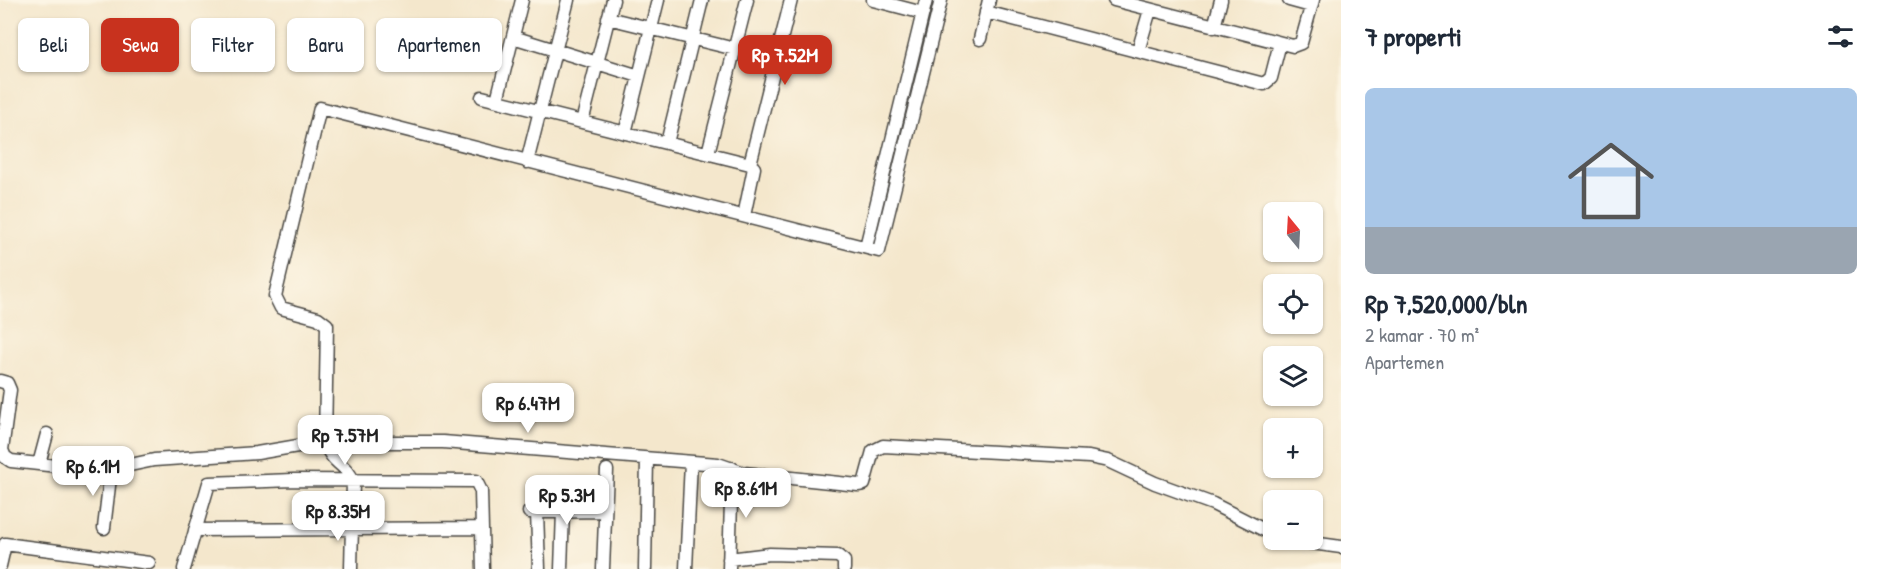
<!DOCTYPE html>
<html lang="id">
<head>
<meta charset="utf-8">
<style>
	body { margin:0; font-family:"Patrick Hand",sans-serif; background:#f6f6f7; color:#1f2937; height:100vh; display:flex; flex-direction:column; font-size:22px; white-space:nowrap }
	* { box-sizing:border-box; margin:0 }
	p { font-size:20px; color:#747a83 }
	.icon { flex:none; width:33px; height:33px; fill:none; stroke:currentColor; stroke-width:2; stroke-linecap:round; stroke-linejoin:round }
	.map { position:relative; flex:1; overflow:hidden }
	.sheet { display:flex; flex-direction:column; background:#fff; width:540px }
	.sheet>* { flex:none }
	.guide { position:absolute; left:18px; top:18px; width:570px; height:54px; display:flex; gap:12px }
	.needle { width:39px; rotate:342deg }
	.fabs { position:absolute; left:1263px; top:202px; display:grid; gap:12px }
	.fabs a { display:grid; place-items:center; width:60px; height:60px; border-radius:9px; background:#fff; box-shadow:0 2px 4px #0004; font-size:30px }
	.price { position:absolute; translate:-50% -51px; padding:0 14px; border-radius:12px; background:#fff; color:#222; font-size:20px; line-height:39px; filter:drop-shadow(0 2px 3px #0008) }
	.price::after { content:''; position:absolute; left:50%; top:36px; width:18px; height:14px; margin-left:-9px; background:inherit; clip-path:polygon(0 0,100% 0,50% 100%) }
	.price.current { background:#c8321e; color:#fff }
	ul { padding:0; list-style:none }
	li { display:grid; align-content:center; gap:12px; height:318px; padding:0 24px }
	li+li { border-top:2px solid #e0e1e3 }
	li span { display:grid; place-items:center; height:186px; border-radius:9px; color:#555 }
	li>.icon { margin-inline-start:auto }
	span .icon { width:108px; height:108px; fill:#fffc; stroke-width:1 }
	li b { font-size:26px }
	h2 { display:flex; justify-content:space-between; align-items:center; height:72px; padding:0 24px; font-size:26px }
	.pill { padding:0 21px; border-radius:9px; background:#fff; box-shadow:0 2px 4px #0004; font-size:21px; line-height:54px }
	.pill.current { background:#c8321e; color:#fff }
	main { display:flex; flex:1; min-height:0 }
	.map>svg:first-child { display:block }
	.lines { fill:none; stroke-linecap:round; stroke-linejoin:round }
	.minor-casing { stroke:#494743; stroke-width:15 }
	.minor { stroke:#fff; stroke-width:12 }
</style>
</head>
<body>
<main>
<div class="map">
<svg width="1341" height="569" viewBox="0 0 1341 569">
	<rect width="100%" height="100%" fill="#fcf5e5"/>
	<filter id="ink" filterUnits="userSpaceOnUse"><feTurbulence type="fractalNoise" baseFrequency=".0167" numOctaves="2"/><feDisplacementMap in="SourceGraphic" scale="12" xChannelSelector="R" yChannelSelector="G"/><feConvolveMatrix kernelMatrix="1 2 1 2 8 2 1 2 1" color-interpolation-filters="sRGB"/></filter>
	<filter id="wash" filterUnits="userSpaceOnUse"><feTurbulence type="fractalNoise" baseFrequency=".008" numOctaves="4" result="noise"/><feDisplacementMap in="SourceGraphic" scale="24" xChannelSelector="R" yChannelSelector="G"/><feGaussianBlur stdDeviation="1.35" result="paint"/><feColorMatrix in="noise" values="0 0 0 0 0 0 0 0 0 0 0 0 0 0 0 0 0 1.4 0 .05"/><feComposite in="paint" operator="in"/></filter>
	<g filter="url(#wash)">
		<rect width="100%" height="100%" fill="#f4e7cc"/>
	</g>
	<g filter="url(#ink)">
		<g class="lines">
			<g class="minor-casing">
				<path id="minor" d="M 873,0 L 923,13
					M 1114,0 L 1293,46 L 1301,43 L 1313,0
					M 1289,0 L 1311,6
					M 986,12 L 1264,84 L 1271,78 L 1280,43
					M 608,18 L 735,49
					M 1214,27 L 1221,0
					M 513,37 L 639,76
					M 980,39 L 989,0
					M 1138,51 L 1150,10
					M 482,97 L 750,164 L 754,168 L 744,216
					M 497,100 L 522,0
					M 582,122 L 613,0
					M 625,133 L 658,0
					M 667,143 L 702,0
					M 708,153 L 747,0
					M 527,162 L 568,0
					M 750,164 L 791,0
					M 866,247 L 926,0
					M 0,381 L 7,383 L 10,390 L 2,450 L 5,457 L 11,461 L 85,469 L 111,469 L 154,460 L 257,453 L 321,442 L 443,442 L 718,464 L 744,473 L 858,485 L 864,484 L 873,451 L 883,446 L 1089,457 L 1108,461 L 1155,483 L 1213,504 L 1274,535
					M 39,464 L 47,434
					M 529,512 L 603,511
					M 537,512 L 539,569
					M 104,528 L 111,469
					M 195,530 L 482,528
					M 1290,540 L 1341,547
					M 729,559 L 770,554 L 838,556 L 844,561 L 844,569
					M 0,566 L 5,544 L 149,563
					M 184,569 L 209,483 L 293,480 L 476,481 L 481,491 L 483,569
					M 351,569 L 353,481 C 347,464 332,465 325,442 L 327,325 L 318,318 L 281,308 L 275,296 L 320,108 L 879,251 L 941,0
					M 561,569 L 563,511
					M 603,569 L 607,470
					M 645,569 L 647,459
					M 686,569 L 691,462
					M 729,569 L 732,468"/>
			</g>
			<use href="#minor" class="minor"/>
		</g>
	</g>
</svg>
<div class="fabs">
<a><svg class="needle" viewBox="-14 -14 28 28"><path d="M0-13l5 13h-10z" fill="#e53935"/><path d="M0 13l5-13h-10z" fill="#747a83"/></svg></a>
<a><svg class="icon" aria-label="locate" viewBox="0 0 24 24"><circle cx="12" cy="12" r="6"/><path d="M12 2v4M12 18v4M2 12h4M18 12h4"/></svg></a>
<a><svg class="icon" aria-label="layers" viewBox="0 0 24 24"><path d="M12 4l9 5-9 5-9-5zM3 14l9 5 9-5"/></svg></a>
<a>+</a>
<a>−</a>
</div>
<b class="price current" style="left:785px;top:86px">Rp 7.52M</b>
<b class="price" style="left:528px;top:434px">Rp 6.47M</b>
<b class="price" style="left:345px;top:466px">Rp 7.57M</b>
<b class="price" style="left:93px;top:497px">Rp 6.1M</b>
<b class="price" style="left:746px;top:519px">Rp 8.61M</b>
<b class="price" style="left:567px;top:526px">Rp 5.3M</b>
<b class="price" style="left:338px;top:542px">Rp 8.35M</b>
<div class="guide">
<a class="pill">Beli</a>
<a class="pill current">Sewa</a>
<a class="pill">Filter</a>
<a class="pill">Baru</a>
<a class="pill">Apartemen</a>
</div>
</div>
<section class="sheet">
<h2>7 properti<svg class="icon" aria-label="filters" viewBox="0 0 24 24"><path d="M4 7h16M4 17h16"/><circle cx="9" cy="7" r="2"/><circle cx="15" cy="17" r="2"/></svg></h2>
<ul>
<li><span style="background:linear-gradient(#a9c7e8 75%,#9aa5b1 0)"><svg class="icon" aria-label="home" viewBox="0 0 24 24"><path d="M3 11l9-7 9 7M6 9v11h12V9"/></svg></span><div><b>Rp 7,520,000/bln</b><p>2 kamar · 70 m²</p><p>Apartemen</p></div></li>
</ul>
</section>
</main>
</body>
</html>
